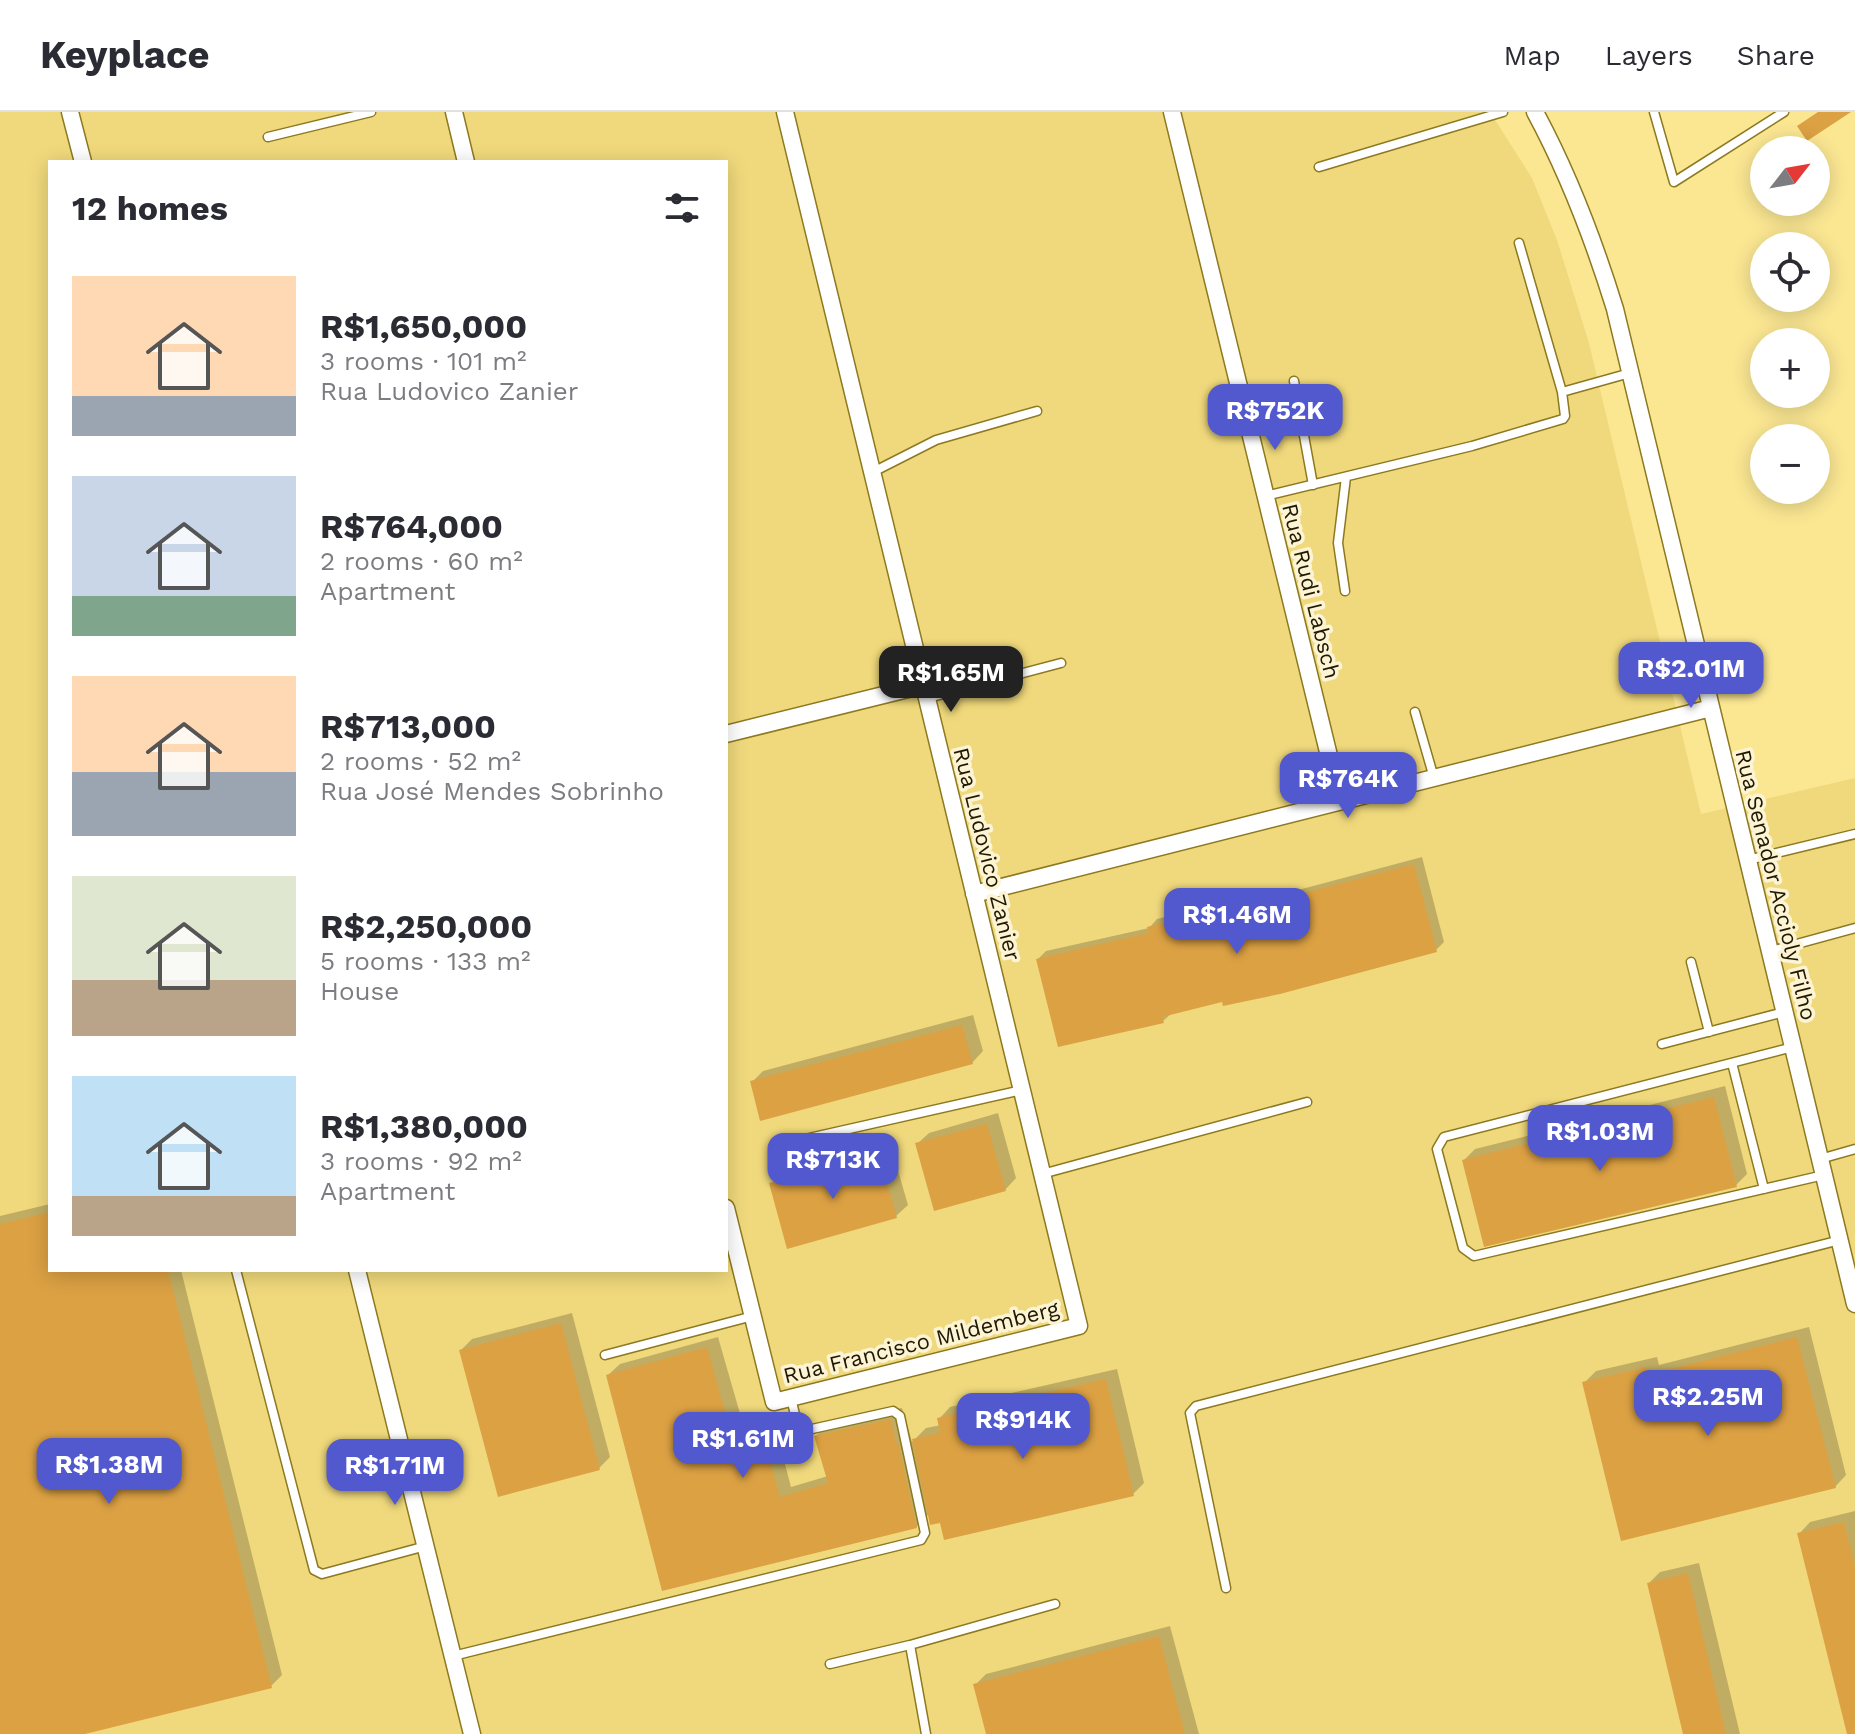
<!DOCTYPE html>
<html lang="en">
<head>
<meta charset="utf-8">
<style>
	body { margin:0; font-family:"Work Sans",sans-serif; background:#f7f7f7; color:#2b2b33; height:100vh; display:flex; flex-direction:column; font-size:30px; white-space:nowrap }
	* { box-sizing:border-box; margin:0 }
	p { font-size:26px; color:#7c7c81 }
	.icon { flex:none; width:44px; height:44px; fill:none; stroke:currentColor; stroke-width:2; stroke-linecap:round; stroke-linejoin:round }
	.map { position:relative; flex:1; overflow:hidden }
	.drawer { position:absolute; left:48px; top:48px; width:680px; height:1112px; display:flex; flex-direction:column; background:#fff; border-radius:0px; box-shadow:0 4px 20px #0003 }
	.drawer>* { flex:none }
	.needle { width:52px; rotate:59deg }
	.controls { position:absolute; left:1750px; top:24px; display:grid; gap:16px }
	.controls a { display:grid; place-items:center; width:80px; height:80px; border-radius:50%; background:#fff; box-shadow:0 4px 20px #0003; font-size:40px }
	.price { position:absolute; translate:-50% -68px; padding:0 18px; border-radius:16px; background:#5258ce; color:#fff; font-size:26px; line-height:52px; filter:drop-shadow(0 2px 4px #0008) }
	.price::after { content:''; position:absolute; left:50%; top:48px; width:24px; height:18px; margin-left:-12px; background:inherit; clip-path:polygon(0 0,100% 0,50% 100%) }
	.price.current { background:#222; color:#fff }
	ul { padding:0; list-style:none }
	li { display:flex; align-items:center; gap:24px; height:200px; padding:0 24px }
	li span { display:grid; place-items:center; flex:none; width:224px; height:160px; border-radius:0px; color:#555 }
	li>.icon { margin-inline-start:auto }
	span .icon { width:96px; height:96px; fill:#fffc; stroke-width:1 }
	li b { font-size:34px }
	h2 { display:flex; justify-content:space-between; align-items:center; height:96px; padding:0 24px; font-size:34px }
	header { display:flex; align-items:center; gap:48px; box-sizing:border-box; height:112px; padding:0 40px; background:#fff; border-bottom:2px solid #e1e1e2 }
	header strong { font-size:38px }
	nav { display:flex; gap:44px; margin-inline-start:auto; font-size:28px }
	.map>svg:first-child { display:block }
	.built { fill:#f0d97c; fill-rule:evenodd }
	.shadow { fill:#0003 }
	.building { fill:#dca143 }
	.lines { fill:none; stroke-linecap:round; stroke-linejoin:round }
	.lane-casing { stroke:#8d7920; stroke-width:11 }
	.street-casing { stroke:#8d7920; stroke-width:19 }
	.lane { stroke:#fff; stroke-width:8 }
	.street { stroke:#fff; stroke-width:16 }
	.labels { text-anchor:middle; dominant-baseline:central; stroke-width:7; stroke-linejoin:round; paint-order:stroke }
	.street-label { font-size:22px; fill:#1f1901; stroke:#fcf4d4 }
</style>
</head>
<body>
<header>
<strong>Keyplace</strong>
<nav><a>Map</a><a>Layers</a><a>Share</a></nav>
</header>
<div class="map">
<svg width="1855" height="1622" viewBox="0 0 1855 1622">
	<rect width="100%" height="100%" fill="#fbe792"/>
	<path class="built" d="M 0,0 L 1490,0 L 1532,66 L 1557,128 L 1589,231 L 1701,702 L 1855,666 L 1855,1622 L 0,1622 ZM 50,50 L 726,50 L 726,1158 L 50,1158 Z"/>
	<path class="shadow" d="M 1422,745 L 1444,830 L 1436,838 L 1172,901 L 1163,909 L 1038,847 L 1046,839 L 1149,816 L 1157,807 L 1205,795 L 1206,800 L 1261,788 Z
		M 973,903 L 983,939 L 972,951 L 752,970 L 763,959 Z
		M 1725,974 L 1747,1062 L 1736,1073 L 1464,1048 L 1475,1037 Z
		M 998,1001 L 1016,1066 L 1005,1078 L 917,1032 L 929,1021 Z
		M 890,1031 L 908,1093 L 896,1104 L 771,1072 L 783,1061 Z
		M 50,1092 L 50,1158 L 181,1158 L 282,1563 L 271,1574 L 76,1622 L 0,1622 L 0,1104 Z
		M 572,1201 L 610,1345 L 599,1356 L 461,1238 L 472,1227 Z
		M 1809,1215 L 1846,1363 L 1835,1375 L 1584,1271 L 1596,1259 L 1657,1245 L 1659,1253 Z
		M 718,1225 L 747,1326 L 776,1318 L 791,1375 L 828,1364 L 816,1324 L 827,1313 L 902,1296 L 912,1330 L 926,1316 L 941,1313 L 939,1307 L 950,1295 L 1117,1257 L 1144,1371 L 1133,1382 L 941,1408 L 930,1401 L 916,1415 L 663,1476 L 608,1263 L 620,1252 Z
		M 1855,1399 L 1855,1622 L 1850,1622 L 1799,1422 L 1810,1410 Z
		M 1699,1451 L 1740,1622 L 1685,1622 L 1649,1471 L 1660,1460 Z
		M 1170,1514 L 1199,1622 L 988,1622 L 975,1573 L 986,1562 Z"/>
	<path class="building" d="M 1818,0 L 1851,0 L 1807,29 L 1797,14 Z
		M 1414,752 L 1437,840 L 1280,882 L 1223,894 L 1222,890 L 1162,905 L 1164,911 L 1058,935 L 1036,847 L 1149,821 L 1147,815 L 1197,802 L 1198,807 L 1251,795 Z
		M 962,913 L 973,952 L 760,1009 L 750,969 Z
		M 1714,985 L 1737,1075 L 1484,1135 L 1462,1048 Z
		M 987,1012 L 1006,1079 L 934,1099 L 915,1031 Z
		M 879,1041 L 897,1106 L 787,1137 L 769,1071 Z
		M 50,1100 L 50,1158 L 168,1158 L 272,1576 L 85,1622 L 0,1622 L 0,1112 Z
		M 561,1211 L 600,1358 L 498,1385 L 459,1238 Z
		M 1797,1225 L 1836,1376 L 1621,1429 L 1582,1270 L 1646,1255 L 1648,1263 Z
		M 707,1235 L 735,1336 L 764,1328 L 780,1385 L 828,1371 L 814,1324 L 891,1307 L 896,1331 L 898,1330 L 917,1416 L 662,1479 L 606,1263 Z
		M 1106,1267 L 1134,1384 L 944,1428 L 940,1411 L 930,1413 L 912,1327 L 940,1321 L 937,1306 Z
		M 1844,1410 L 1855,1454 L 1855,1622 L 1847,1622 L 1797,1421 Z
		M 1688,1461 L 1726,1622 L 1683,1622 L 1647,1471 Z
		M 1159,1524 L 1185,1622 L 986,1622 L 973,1572 Z"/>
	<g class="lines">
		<g class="lane-casing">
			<path id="lane" d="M 1654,0 L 1674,70 L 1784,0
				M 268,25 L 371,0
				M 1319,55 L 1503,0
				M 1519,131 L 1562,280 L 1630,261
				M 1294,269 L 1313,373
				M 873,360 L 936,328 L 1037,299
				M 1265,384 L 1472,334 L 1563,307 L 1565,304 L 1562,280
				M 1345,479 L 1338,431 L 1346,365
				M 928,586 L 1061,551
				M 1415,600 L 1434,666
				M 1748,748 L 1855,722
				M 1771,839 L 1855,816
				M 1691,850 L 1709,920
				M 1662,932 L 1784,900
				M 1793,935 L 1444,1025 L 1437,1037 L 1463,1136 L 1474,1144 L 1824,1063
				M 1732,951 L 1764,1077
				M 778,1033 L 1022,978
				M 1820,1047 L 1855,1037
				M 1042,1062 L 1307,990
				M 236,1158 L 314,1458 L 322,1462 L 426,1434
				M 605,1243 L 753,1204
				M 1226,1476 L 1190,1301 L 1196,1294 L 1840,1128
				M 910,1533 L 1055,1492
				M 453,1544 L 921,1428 L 925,1421 L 900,1304 L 893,1299 L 803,1319 L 798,1315 L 791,1286
				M 830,1552 L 910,1533 L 926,1622"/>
		</g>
		<g class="street-casing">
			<path id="street" d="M 70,0 L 83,50
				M 454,0 L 466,50
				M 1172,0 L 1340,689
				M 1535,0 C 1569,63 1594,129 1615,197 L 1855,1192
				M 726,622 L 924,573
				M 974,782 L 1711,596
				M 726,1096 L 774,1290 L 1079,1214 L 785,0
				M 357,1158 L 472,1622"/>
		</g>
		<use href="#lane" class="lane"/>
		<use href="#street" class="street"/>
	</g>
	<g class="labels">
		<g class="street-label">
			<text transform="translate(1311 479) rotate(76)">Rua Rudi Labsch</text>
			<text transform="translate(987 742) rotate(76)">Rua Ludovico Zanier</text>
			<text transform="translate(1776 773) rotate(76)">Rua Senador Accioly Filho</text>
			<text transform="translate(921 1230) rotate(-14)">Rua Francisco Mildemberg</text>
		</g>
	</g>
</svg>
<div class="controls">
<a><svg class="needle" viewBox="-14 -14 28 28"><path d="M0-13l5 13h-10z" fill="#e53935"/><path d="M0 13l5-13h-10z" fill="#7c7c81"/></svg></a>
<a><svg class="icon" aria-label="locate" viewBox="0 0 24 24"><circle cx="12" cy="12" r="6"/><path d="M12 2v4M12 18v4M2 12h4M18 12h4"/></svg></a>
<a>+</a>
<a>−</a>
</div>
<b class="price" style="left:1275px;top:340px">R$752K</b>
<b class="price" style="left:1691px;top:598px">R$2.01M</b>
<b class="price current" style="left:951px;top:602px">R$1.65M</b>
<b class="price" style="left:1348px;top:708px">R$764K</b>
<b class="price" style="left:1237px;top:844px">R$1.46M</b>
<b class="price" style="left:1600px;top:1061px">R$1.03M</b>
<b class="price" style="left:833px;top:1089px">R$713K</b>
<b class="price" style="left:1708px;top:1326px">R$2.25M</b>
<b class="price" style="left:1023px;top:1349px">R$914K</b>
<b class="price" style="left:743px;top:1368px">R$1.61M</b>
<b class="price" style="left:109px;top:1394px">R$1.38M</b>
<b class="price" style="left:395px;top:1395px">R$1.71M</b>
<section class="drawer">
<h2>12 homes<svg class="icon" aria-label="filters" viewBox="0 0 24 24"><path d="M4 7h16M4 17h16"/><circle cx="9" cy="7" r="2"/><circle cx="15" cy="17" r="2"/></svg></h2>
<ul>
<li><span style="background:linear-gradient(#ffd9b3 75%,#9aa5b1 0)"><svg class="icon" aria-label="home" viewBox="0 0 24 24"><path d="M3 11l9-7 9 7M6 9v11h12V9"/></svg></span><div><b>R$1,650,000</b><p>3 rooms · 101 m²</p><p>Rua Ludovico Zanier</p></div></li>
<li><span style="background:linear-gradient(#c9d6e8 75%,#7fa58c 0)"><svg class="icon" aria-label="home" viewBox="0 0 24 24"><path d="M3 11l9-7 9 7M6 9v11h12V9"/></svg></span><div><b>R$764,000</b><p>2 rooms · 60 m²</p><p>Apartment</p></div></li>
<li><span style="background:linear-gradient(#ffd9b3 60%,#9aa5b1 0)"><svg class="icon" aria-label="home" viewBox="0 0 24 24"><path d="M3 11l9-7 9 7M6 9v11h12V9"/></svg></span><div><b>R$713,000</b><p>2 rooms · 52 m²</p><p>Rua José Mendes Sobrinho</p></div></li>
<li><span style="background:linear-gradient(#dfe7d0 65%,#b9a48a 0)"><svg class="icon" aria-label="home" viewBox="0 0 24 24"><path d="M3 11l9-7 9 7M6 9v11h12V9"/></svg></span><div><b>R$2,250,000</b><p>5 rooms · 133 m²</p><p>House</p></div></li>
<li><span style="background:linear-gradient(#bfe0f5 75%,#b9a48a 0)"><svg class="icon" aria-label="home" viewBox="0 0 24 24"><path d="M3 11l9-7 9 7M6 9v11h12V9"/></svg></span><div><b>R$1,380,000</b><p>3 rooms · 92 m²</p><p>Apartment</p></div></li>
</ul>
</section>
</div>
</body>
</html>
